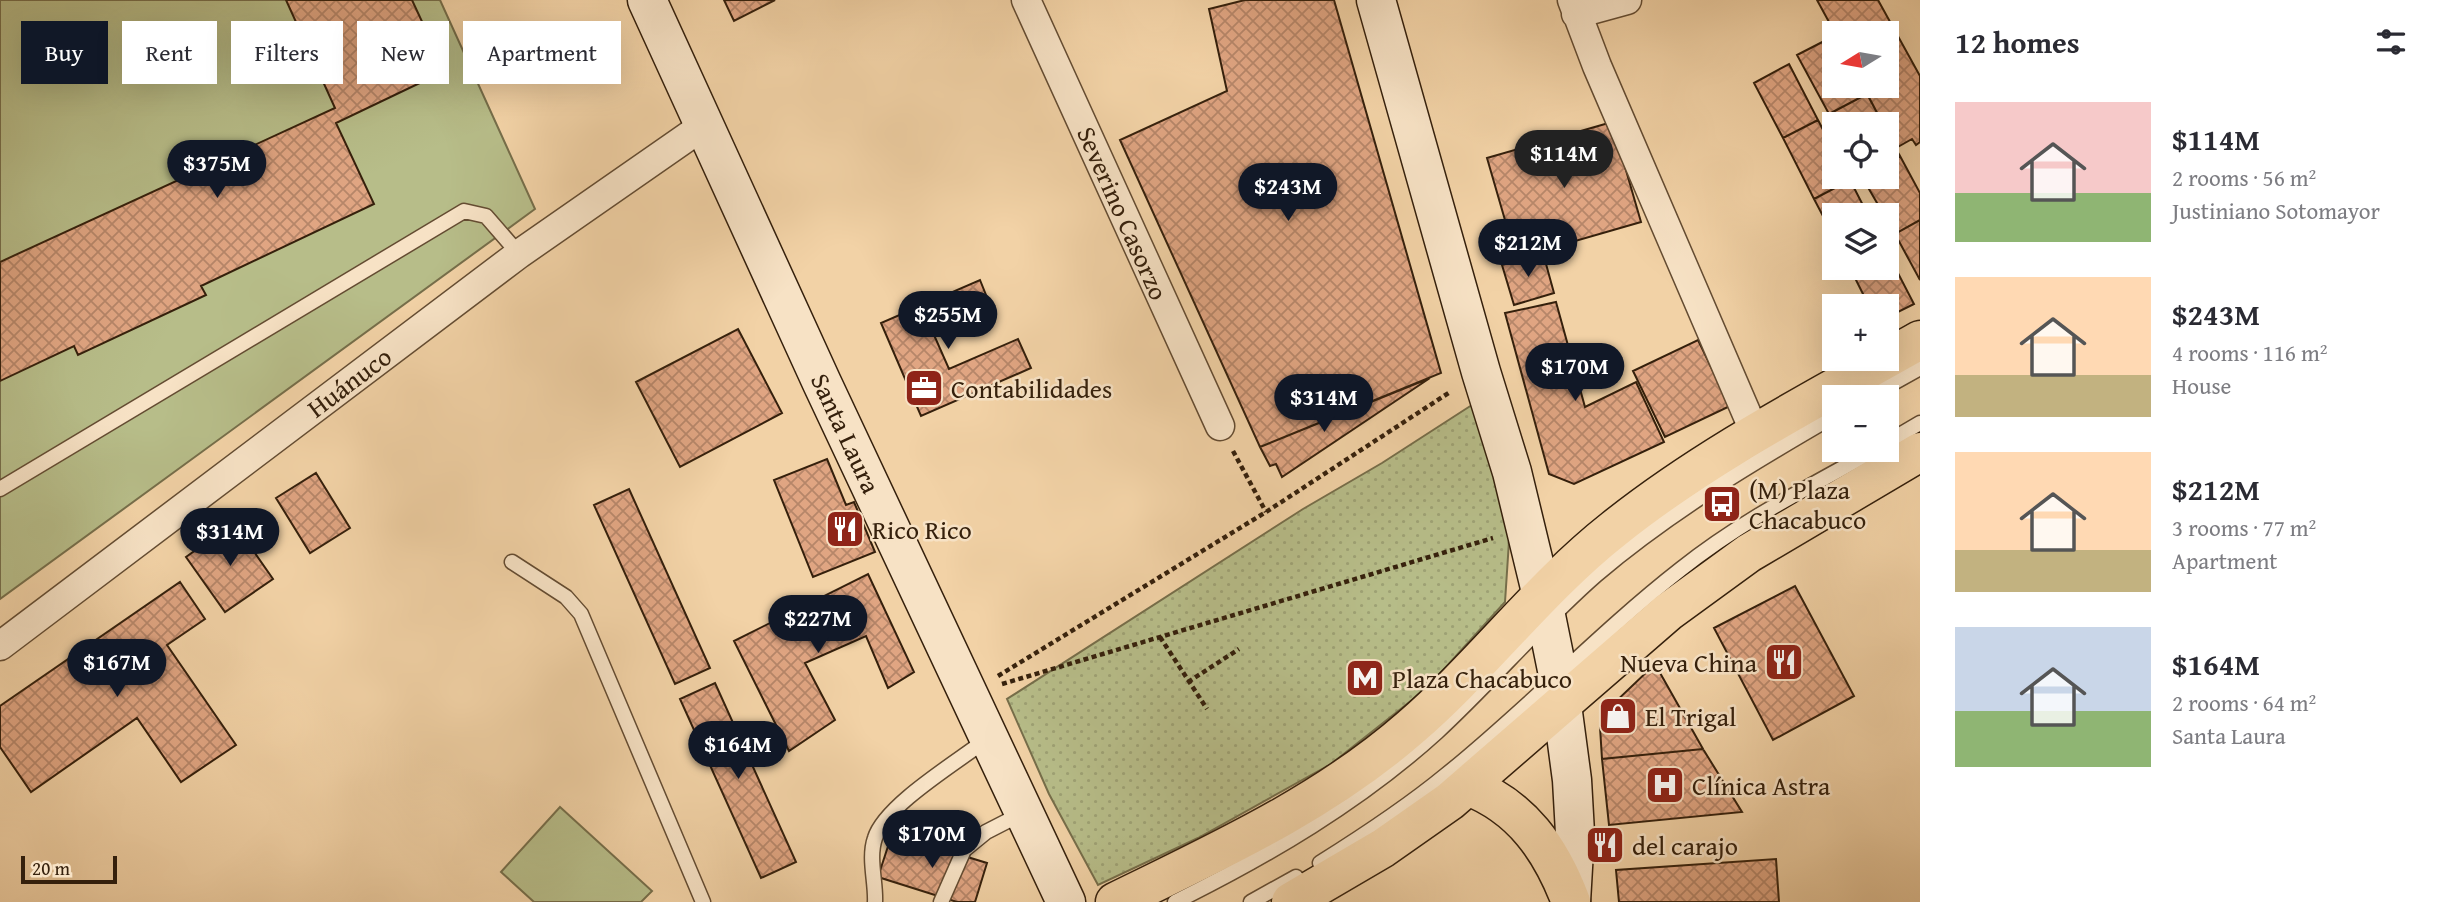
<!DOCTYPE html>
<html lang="en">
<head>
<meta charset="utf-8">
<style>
	body { margin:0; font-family:"Gentium Book Plus",serif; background:#f7f7f7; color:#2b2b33; height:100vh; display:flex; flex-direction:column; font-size:26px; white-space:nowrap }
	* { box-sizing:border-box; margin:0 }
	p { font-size:23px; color:#7c7c81 }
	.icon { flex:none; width:38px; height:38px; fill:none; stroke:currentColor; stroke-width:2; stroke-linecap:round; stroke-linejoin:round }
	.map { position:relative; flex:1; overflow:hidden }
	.panel { display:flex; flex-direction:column; background:#fff; width:525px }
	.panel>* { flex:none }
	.guide { position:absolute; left:21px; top:21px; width:665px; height:63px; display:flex; gap:14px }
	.needle { width:46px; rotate:259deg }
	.tools { position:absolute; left:1822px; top:21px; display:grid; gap:14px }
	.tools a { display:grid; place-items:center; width:77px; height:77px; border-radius:0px; background:#fff; box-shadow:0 7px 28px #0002; font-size:35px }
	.scale { position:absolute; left:21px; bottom:18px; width:96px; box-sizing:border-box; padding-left:7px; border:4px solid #35200c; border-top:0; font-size:19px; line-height:24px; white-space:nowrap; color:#35200c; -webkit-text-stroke:5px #f7e2c5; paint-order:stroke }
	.price { position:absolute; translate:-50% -60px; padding:0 16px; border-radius:24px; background:#111827; color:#fff; font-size:23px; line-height:46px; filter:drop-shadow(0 2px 4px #0008) }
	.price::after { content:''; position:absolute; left:50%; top:42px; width:21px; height:16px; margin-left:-10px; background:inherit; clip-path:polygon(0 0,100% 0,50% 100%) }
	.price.on { background:#222; color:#fff }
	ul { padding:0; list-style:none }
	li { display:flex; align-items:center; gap:21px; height:175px; padding:0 35px }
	li span { display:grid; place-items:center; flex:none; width:196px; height:140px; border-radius:0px; color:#555 }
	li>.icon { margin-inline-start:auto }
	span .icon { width:84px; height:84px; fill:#fffc; stroke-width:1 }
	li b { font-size:30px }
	h2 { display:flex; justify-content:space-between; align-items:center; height:84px; padding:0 35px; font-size:30px }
	.pill { padding:0 24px; border-radius:0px; background:#fff; box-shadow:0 7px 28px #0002; font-size:24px; line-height:63px }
	.pill.on { background:#111827; color:#fff }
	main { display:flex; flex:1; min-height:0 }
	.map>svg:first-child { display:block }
	.grass { fill:url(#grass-dots); stroke:#766e4a; stroke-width:2 }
	.garden { fill:#b7bd89; stroke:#766e4a; stroke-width:2 }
	.building { fill:url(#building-cross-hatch); stroke:#35200c; stroke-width:2 }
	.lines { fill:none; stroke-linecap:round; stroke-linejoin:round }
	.lane-casing { stroke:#644c32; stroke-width:17 }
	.street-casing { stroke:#644c32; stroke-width:31 }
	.secondary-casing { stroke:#35200c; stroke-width:41 }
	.primary-casing { stroke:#35200c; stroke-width:41 }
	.path { stroke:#35200c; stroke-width:4.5; stroke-dasharray:5 3.5; stroke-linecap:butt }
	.lane { stroke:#f7e2c5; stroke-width:14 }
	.street { stroke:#f7e2c5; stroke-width:28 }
	.secondary { stroke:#f7e2c5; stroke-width:38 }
	.primary { stroke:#f2d2a6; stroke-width:38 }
	.labels { text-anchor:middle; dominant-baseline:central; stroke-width:5; stroke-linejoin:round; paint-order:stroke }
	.street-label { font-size:26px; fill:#35200c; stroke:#f7e2c5 }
	.poi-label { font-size:26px; fill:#35200c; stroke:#f7e2c5; text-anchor:start }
</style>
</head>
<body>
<main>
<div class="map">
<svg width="1920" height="902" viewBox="0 0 1920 902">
	<defs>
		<pattern id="grass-dots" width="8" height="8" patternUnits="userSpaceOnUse" patternTransform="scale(1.75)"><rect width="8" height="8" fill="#b7bd89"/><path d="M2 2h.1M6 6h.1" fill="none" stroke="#9ea275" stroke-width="1.8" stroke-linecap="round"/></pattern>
		<pattern id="building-cross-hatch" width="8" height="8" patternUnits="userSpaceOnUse" patternTransform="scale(1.75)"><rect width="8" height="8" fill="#e0a582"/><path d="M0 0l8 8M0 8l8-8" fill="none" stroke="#b68669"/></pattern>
	</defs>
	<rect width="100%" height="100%" fill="#f2d2a6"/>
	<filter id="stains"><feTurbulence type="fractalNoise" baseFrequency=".00286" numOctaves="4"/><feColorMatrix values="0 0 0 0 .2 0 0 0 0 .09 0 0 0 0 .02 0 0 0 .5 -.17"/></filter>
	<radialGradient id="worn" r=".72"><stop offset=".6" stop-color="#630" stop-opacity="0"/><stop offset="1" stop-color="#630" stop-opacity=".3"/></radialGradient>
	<path class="grass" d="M 1475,403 L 1510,526 L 1505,602 L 1426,689 L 1331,764 L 1198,838 L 1098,885 L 1049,794 L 1007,699 L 1303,509 L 1382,463 Z"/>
	<path class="garden" d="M 0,0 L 440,0 L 535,209 L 0,599 Z
		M 560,807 L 652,891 L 641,902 L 534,902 L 501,872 Z"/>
	<path class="building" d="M 286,0 L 412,0 L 445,71 L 336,123 L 374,204 L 201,286 L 206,295 L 78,355 L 74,346 L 0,381 L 0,262 L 335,108 Z
		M 724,0 L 775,0 L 734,21 Z
		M 1245,0 L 1334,0 L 1441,373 L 1260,447 L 1120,140 L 1227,91 L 1209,9 Z
		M 1817,0 L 1878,0 L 1920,76 L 1920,142 L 1916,145 L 1912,139 L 1896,148 L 1886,131 L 1886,124 L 1883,124 L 1863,86 L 1886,86 L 1886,33 L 1835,33 Z
		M 1834,36 L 1834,86 L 1863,86 L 1867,94 L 1829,114 L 1797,55 Z
		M 1789,64 L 1818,120 L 1783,138 L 1754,83 Z
		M 1867,94 L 1883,124 L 1834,124 L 1829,114 Z
		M 1818,120 L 1834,151 L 1834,177 L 1848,177 L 1850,180 L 1814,199 L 1783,138 Z
		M 1612,122 L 1641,222 L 1516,258 L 1487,158 Z
		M 1886,131 L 1900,156 L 1886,164 Z
		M 1900,156 L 1920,193 L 1920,220 L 1895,234 L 1886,220 L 1886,215 L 1884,215 L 1862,177 L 1886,177 L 1886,164 Z
		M 1850,180 L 1868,215 L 1834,215 L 1834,237 L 1814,199 Z
		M 1920,220 L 1920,280 L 1895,234 Z
		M 1886,250 L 1914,304 L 1886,318 L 1886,306 L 1869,306 L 1850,268 L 1886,268 Z
		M 1543,253 L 1554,293 L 1514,305 L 1502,265 Z
		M 980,280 L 992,310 L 934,335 L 949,369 L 1018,339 L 1031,368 L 921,416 L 881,323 Z
		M 1556,302 L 1585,407 L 1636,382 L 1664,442 L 1574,484 L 1549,474 L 1505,313 Z
		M 738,329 L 782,413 L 680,467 L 636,382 Z
		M 1698,340 L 1730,406 L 1665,437 L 1633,371 Z
		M 1430,378 L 1282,477 L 1276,464 L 1270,466 L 1260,447 Z
		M 827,459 L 846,505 L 854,502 L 875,552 L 813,577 L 774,480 Z
		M 316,473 L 350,528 L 310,553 L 276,498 Z
		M 629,489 L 710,668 L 675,684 L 594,505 Z
		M 234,523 L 273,579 L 225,612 L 186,557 Z
		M 868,574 L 914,672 L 888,688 L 866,636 L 805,663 L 835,720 L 789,751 L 734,641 Z
		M 180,582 L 205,619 L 167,645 L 236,745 L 181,782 L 137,718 L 31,792 L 0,747 L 0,706 Z
		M 1795,586 L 1854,696 L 1773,740 L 1714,628 Z
		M 1655,664 L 1703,749 L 1602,759 L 1600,727 L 1610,707 Z
		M 715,683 L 796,862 L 761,878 L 680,699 Z
		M 1703,749 L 1742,812 L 1609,825 L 1602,759 Z
		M 892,834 L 987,863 L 975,902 L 957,902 L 878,877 Z
		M 1776,859 L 1779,902 L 1619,902 L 1616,870 Z"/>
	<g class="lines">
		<g class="lane-casing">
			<path id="lane" d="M 1868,397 L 1920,368
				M 1886,443 L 1920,423
				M 0,489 L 464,211 L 486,216 L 519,254
				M 512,562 L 566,597 L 581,614 L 703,902
				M 1320,863 C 1363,836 1406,808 1446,775 C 1527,710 1599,633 1681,569 C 1741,521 1809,487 1875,450
				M 875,902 C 876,882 868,858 875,838 C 885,805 959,761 987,739
				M 941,902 L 964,850 L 986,832 L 1021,814
				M 1175,902 C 1268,856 1360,802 1437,732 C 1492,681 1540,624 1596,575 C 1669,513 1751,464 1834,416
				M 1251,902 L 1296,877"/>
		</g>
		<g class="street-casing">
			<path id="street" d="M 1026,0 L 1220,426
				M 1572,0 L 1597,66 L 1755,433
				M 1576,14 L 1627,0
				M 0,646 L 519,254 L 703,126"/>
		</g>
		<g class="secondary-casing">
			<path id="secondary" d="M 647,0 L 822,383 L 1066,902
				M 1376,0 L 1481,372 L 1512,472 L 1542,596 L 1558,675 L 1572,780 L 1575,833 L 1571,902"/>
		</g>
		<g class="primary-casing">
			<path id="primary" d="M 1468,786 C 1522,807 1551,849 1571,902
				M 1115,902 C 1217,852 1323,804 1410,728 C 1482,666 1539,588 1614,529 C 1708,454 1816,399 1920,340
				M 1291,902 L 1383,848 L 1450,801 L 1668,612 L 1749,553 L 1920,452"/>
		</g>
		<path class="path" d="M 1233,451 L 1266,512
			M 1160,637 L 1207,709
			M 998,676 L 1266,512 L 1450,392
			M 1188,682 L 1239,649
			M 1002,684 L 1493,538"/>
		<use href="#lane" class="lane"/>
		<use href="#street" class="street"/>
		<use href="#secondary" class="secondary"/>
		<use href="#primary" class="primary"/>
	</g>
	<defs>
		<g id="office-square" transform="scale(2.0125)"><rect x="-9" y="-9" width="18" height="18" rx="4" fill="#8f2418" stroke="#f7e2c5"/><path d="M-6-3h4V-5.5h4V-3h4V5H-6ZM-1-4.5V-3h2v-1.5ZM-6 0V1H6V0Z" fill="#fff"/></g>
		<g id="bus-square" transform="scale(2.0125)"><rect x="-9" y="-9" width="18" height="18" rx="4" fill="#8f2418" stroke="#f7e2c5"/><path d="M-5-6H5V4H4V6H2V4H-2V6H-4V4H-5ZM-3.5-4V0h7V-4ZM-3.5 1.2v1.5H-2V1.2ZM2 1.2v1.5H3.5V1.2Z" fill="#fff"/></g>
		<g id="restaurant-square" transform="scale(2.0125)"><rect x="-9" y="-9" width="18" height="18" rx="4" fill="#8f2418" stroke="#f7e2c5"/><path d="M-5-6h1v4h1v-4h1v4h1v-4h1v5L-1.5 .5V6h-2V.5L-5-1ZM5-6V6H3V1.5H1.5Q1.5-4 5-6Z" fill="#fff"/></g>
		<g id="metro-square" transform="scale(2.0125)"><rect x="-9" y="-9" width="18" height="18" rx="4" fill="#8f2418" stroke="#f7e2c5"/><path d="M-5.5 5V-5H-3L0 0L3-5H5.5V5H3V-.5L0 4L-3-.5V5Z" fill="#fff"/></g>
		<g id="shop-square" transform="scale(2.0125)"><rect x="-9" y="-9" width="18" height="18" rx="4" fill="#8f2418" stroke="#f7e2c5"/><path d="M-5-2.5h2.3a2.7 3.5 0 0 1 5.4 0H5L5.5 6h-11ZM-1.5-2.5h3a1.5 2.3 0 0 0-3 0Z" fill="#fff"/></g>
		<g id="hospital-square" transform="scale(2.0125)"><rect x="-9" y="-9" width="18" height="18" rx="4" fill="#8f2418" stroke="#f7e2c5"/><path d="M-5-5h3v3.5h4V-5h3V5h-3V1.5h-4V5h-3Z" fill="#fff"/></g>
	</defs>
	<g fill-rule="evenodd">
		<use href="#office-square" x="924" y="388"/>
		<use href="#bus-square" x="1722" y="504"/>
		<use href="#restaurant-square" x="845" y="529"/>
		<use href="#restaurant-square" x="1784" y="662"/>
		<use href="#metro-square" x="1365" y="678"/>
		<use href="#shop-square" x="1618" y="716"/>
		<use href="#hospital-square" x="1665" y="785"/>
		<use href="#restaurant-square" x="1605" y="845"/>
	</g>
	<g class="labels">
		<g class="street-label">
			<text transform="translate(1123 213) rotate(66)">Severino Casorzo</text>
			<text transform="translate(349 382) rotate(-37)">Huánuco</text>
			<text transform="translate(846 433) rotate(65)">Santa Laura</text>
		</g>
		<g class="poi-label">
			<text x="951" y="388">Contabilidades</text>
			<text x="1749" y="489">(M) Plaza<tspan x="1749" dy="30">Chacabuco</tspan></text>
			<text x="872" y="529">Rico Rico</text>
			<text x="1757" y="662" text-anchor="end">Nueva China</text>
			<text x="1392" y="678">Plaza Chacabuco</text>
			<text x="1645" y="716">El Trigal</text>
			<text x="1692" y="785">Clínica Astra</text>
			<text x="1632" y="845">del carajo</text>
		</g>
	</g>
	<rect width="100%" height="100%" filter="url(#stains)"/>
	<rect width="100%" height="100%" fill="url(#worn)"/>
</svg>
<div class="tools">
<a><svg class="needle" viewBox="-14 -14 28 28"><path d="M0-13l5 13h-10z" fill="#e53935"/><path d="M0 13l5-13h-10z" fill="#7c7c81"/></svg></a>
<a><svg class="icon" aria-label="locate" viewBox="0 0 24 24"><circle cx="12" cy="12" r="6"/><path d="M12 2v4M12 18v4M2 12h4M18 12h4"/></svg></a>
<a><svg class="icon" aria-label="layers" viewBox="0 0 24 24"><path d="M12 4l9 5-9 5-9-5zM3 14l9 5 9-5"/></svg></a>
<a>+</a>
<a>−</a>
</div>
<div class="scale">20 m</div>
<b class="price on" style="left:1564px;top:190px">$114M</b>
<b class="price" style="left:217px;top:200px">$375M</b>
<b class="price" style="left:1288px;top:223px">$243M</b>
<b class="price" style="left:1528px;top:279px">$212M</b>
<b class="price" style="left:948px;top:351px">$255M</b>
<b class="price" style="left:1575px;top:403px">$170M</b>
<b class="price" style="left:1324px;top:434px">$314M</b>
<b class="price" style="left:230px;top:568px">$314M</b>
<b class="price" style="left:818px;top:655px">$227M</b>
<b class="price" style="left:117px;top:699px">$167M</b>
<b class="price" style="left:738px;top:781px">$164M</b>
<b class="price" style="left:932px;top:870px">$170M</b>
<div class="guide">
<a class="pill on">Buy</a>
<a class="pill">Rent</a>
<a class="pill">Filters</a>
<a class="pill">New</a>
<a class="pill">Apartment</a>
</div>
</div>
<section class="panel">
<h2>12 homes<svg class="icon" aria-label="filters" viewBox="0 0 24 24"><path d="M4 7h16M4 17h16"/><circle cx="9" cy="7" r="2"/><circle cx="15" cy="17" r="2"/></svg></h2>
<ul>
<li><span style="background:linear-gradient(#f6c9c9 65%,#8fb573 0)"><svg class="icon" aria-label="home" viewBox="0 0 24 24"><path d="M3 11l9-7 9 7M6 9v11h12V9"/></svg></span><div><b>$114M</b><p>2 rooms · 56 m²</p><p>Justiniano Sotomayor</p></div></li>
<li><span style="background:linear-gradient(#ffd9b3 70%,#c2b280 0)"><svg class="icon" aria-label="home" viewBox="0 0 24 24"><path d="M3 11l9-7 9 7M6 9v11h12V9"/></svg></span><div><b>$243M</b><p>4 rooms · 116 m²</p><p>House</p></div></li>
<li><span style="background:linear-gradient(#ffd9b3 70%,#c2b280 0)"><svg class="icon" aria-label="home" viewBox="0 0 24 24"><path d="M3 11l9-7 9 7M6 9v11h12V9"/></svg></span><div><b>$212M</b><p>3 rooms · 77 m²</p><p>Apartment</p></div></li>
<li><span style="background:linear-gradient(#c9d6e8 60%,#8fb573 0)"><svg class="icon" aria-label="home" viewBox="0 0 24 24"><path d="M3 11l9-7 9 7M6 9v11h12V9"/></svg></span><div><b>$164M</b><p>2 rooms · 64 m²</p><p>Santa Laura</p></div></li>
</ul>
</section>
</main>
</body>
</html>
